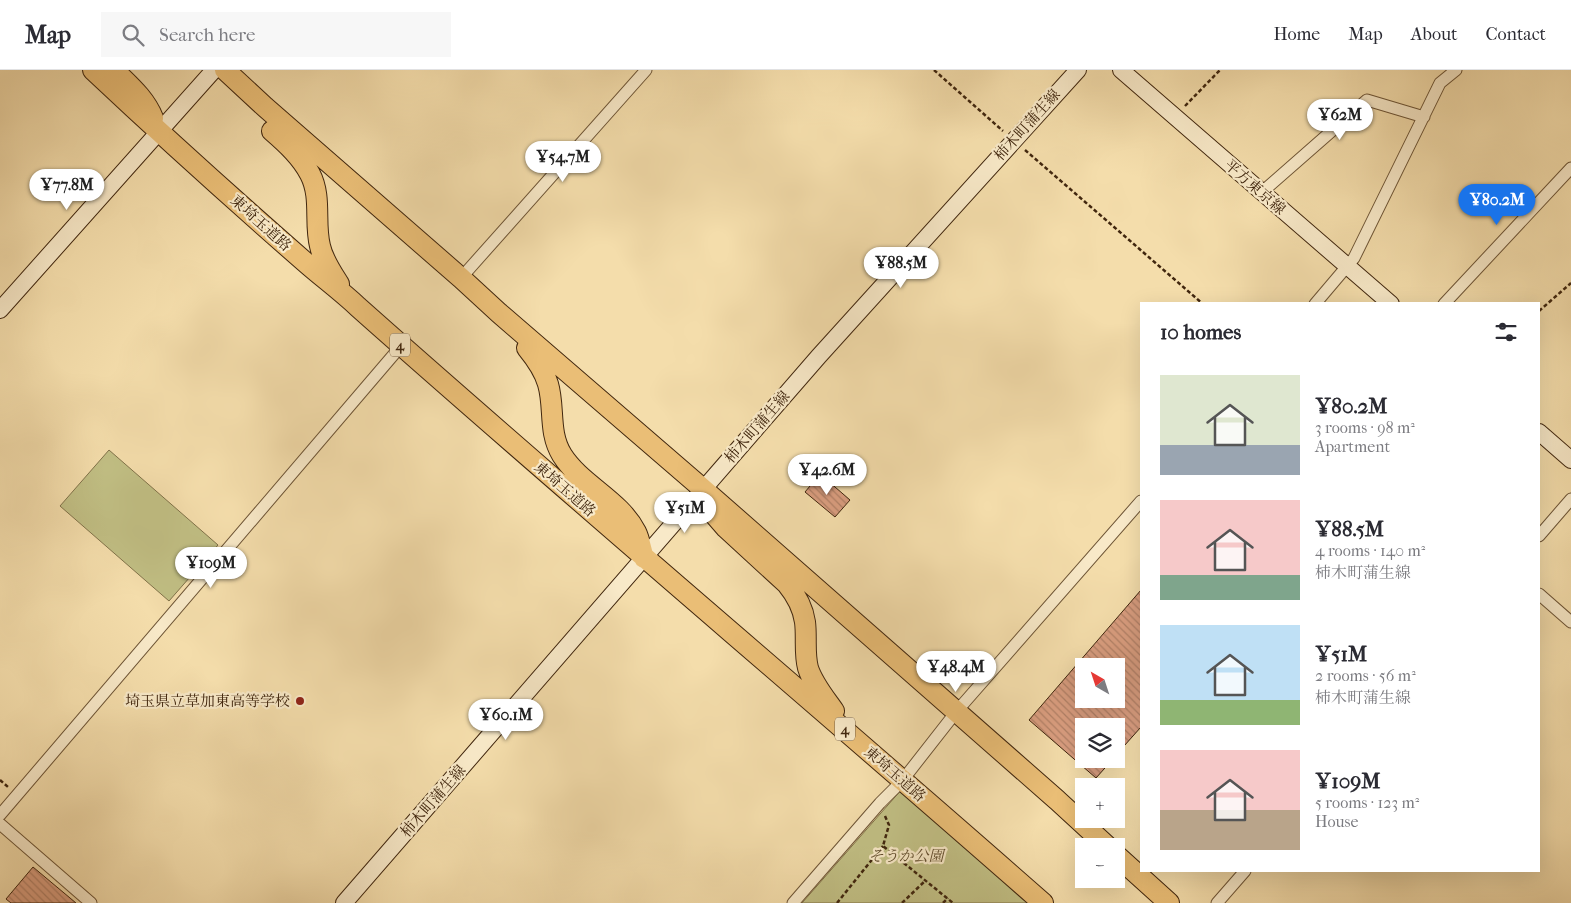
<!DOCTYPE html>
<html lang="en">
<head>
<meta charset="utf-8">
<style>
	body { margin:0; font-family:"IM FELL French Canon","Noto Serif JP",serif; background:#f7f7f7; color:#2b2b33; height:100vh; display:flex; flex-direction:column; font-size:19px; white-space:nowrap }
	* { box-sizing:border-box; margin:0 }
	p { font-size:16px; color:#7c7c81 }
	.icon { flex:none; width:28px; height:28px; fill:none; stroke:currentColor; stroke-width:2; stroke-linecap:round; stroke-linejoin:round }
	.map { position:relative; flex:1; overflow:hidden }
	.details { position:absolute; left:1140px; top:232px; width:400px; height:570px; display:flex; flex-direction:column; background:#fff; border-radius:0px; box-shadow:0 5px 20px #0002 }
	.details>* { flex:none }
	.needle { width:32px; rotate:321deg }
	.controls { position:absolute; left:1075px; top:588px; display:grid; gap:10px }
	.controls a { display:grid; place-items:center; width:50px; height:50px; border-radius:0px; background:#fff; box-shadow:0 5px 20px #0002; font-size:25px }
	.price { position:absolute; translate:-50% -42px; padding:0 11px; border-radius:18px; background:#fff; color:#222; font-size:16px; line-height:32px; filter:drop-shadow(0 1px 2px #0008) }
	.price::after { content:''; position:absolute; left:50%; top:30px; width:15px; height:11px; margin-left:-8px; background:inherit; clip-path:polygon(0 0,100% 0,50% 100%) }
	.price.active { background:#1a73e8; color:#fff }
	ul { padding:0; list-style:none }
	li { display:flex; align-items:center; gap:15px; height:125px; padding:0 20px }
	li span { display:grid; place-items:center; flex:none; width:140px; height:100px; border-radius:0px; color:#555 }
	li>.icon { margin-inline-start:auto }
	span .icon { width:60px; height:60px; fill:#fffc; stroke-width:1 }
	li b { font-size:21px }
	h2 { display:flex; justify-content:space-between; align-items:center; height:60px; padding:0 20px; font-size:21px }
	header { display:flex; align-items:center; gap:30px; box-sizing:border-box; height:70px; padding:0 25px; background:#fff; border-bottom:1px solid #e1e1e2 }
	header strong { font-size:24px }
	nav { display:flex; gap:28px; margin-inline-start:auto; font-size:18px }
	.search { width:350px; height:45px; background:#f7f7f7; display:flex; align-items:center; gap:12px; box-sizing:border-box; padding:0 18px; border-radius:0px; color:#7c7c81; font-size:19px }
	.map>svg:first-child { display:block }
	.green { fill:#c1bf84; stroke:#807249 }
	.building { fill:url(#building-back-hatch); stroke:#40260e; fill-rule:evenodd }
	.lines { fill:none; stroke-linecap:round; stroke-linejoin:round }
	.street-casing { stroke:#6d5435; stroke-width:13 }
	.secondary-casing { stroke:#40260e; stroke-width:18 }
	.highway-casing { stroke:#40260e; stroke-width:22 }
	.path { stroke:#40260e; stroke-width:2.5; stroke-dasharray:4 2.5; stroke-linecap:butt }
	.street { stroke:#f8e9c8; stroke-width:11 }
	.secondary { stroke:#f8e9c8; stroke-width:16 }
	.highway { stroke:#eabe76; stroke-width:20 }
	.poi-dot { fill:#8f2418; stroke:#f8e9c8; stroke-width:2 }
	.labels { text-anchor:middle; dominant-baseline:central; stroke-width:4.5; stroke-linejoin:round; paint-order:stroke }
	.shield { fill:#f8e9c8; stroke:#776046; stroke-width:1 }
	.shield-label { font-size:14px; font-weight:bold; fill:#40260e }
	.street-label { font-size:15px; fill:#40260e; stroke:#f8e9c8 }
	.poi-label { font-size:15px; fill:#40260e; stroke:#f8e9c8; text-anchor:end }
	.park-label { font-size:15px; font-style:italic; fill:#604c2c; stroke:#f8e9c8 }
</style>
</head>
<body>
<header>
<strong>Map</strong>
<div class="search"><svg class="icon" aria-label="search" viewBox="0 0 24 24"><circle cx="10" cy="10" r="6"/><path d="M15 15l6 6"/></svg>Search here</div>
<nav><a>Home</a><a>Map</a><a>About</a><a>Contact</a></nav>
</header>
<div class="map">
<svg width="1571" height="833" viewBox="0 0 1571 833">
	<defs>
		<pattern id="building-back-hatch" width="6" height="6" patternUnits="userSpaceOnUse" patternTransform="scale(1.25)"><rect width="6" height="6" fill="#d99d7f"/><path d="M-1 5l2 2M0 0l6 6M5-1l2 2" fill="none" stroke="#b18066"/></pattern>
	</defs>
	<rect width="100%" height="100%" fill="#f4ddab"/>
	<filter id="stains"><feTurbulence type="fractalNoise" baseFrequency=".004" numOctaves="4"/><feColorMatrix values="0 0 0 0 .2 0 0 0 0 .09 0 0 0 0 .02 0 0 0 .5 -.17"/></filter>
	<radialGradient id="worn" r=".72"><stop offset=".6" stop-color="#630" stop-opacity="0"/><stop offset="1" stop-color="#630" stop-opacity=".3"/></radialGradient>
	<path class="green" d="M 109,380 L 218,475 L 169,531 L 60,436 Z
		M 902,719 L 1032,833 L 802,833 Z"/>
	<path class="building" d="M 820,404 L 850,430 L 835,447 L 805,422 Z
		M 1141,520 L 1141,657 L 1116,685 L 1116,656 L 1084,656 L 1084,689 L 1113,689 L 1096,708 L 1029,650 ZM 1084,596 L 1116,596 L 1116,629 L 1084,629 Z
		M 33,797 L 76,833 L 11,833 L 6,829 Z"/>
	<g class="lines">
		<g class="street-casing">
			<path id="street" d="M 1261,123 L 1367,30 L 1424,47
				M 461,208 L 646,0
				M 1315,234 L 1354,188 L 1440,13 L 1456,0
				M 1444,234 L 1571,98
				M 1539,466 L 1571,429
				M 1539,524 L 1571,552
				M 0,745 L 401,276
				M 0,754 L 91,833
				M 793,833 L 880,733 L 902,711 L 956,642 L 1141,431
				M 1217,833 L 1245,801"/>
		</g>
		<g class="secondary-casing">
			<path id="secondary" d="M 1121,0 L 1391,234
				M 0,240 L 214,0
				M 1539,362 L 1571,390
				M 344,833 L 819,286 L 1078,0"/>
		</g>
		<g class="highway-casing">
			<path id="highway" d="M 93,0 C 162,65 233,129 305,192 C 322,207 341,221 358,237 C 584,438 816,633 1043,833
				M 114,0 C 129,15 145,28 153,48
				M 225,0 L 265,37 L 461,208 L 499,243 L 703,419 L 1057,730 L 1107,776
				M 272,61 C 287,74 301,87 310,104 C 322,127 314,153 320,176 C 323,190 332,203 339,214
				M 527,278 C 536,289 544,300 548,314 C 555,338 548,362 562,385 C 581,415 620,430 636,462 C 640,470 641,480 644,488
				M 711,437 L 713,443 L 726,458 L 787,514 C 796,525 803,538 805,552 C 807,567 804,583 808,598 C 813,614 825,628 834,641
				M 1116,785 L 1169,833"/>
		</g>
		<path class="path" d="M 934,0 L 1003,61
			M 1185,36 L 1220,0
			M 1025,80 L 1203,234
			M 1539,241 L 1571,213
			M 0,710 L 8,717
			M 885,746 L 889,755 L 883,776 L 953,833
			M 837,833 L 883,776
			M 902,833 L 926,810
			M 943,833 L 948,828"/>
		<use href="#street" class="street"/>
		<use href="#secondary" class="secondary"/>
		<use href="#highway" class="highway"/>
	</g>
	<circle class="poi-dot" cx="300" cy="631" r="5"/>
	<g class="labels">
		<g class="shield">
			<rect x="390" y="263.5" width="20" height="23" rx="4"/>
			<rect x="835" y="647.5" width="20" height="23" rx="4"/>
		</g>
		<g class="shield-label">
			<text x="400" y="275">4</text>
			<text x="845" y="659">4</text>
		</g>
		<g class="street-label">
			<text transform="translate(1027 55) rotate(-48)">柿木町蒲生線</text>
			<text transform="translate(1255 117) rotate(41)">平方東京線</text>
			<text transform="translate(261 153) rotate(42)">東埼玉道路</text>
			<text transform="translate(757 357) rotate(-49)">柿木町蒲生線</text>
			<text transform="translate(565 419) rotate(41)">東埼玉道路</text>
			<text transform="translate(895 704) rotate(41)">東埼玉道路</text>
			<text transform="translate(433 731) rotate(-49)">柿木町蒲生線</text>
		</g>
		<g class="poi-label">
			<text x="290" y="631">埼玉県立草加東高等学校</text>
		</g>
		<g class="park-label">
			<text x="906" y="786">そうか公園</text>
		</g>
	</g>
	<rect width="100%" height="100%" filter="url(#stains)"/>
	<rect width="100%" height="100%" fill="url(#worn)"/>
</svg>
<div class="controls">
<a><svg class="needle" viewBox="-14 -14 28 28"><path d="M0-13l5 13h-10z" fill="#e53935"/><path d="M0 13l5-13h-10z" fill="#7c7c81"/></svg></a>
<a><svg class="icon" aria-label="layers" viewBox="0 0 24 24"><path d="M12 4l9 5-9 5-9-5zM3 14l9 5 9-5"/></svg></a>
<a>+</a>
<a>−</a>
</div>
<b class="price" style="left:1340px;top:71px">¥62M</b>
<b class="price" style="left:563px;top:113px">¥54.7M</b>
<b class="price" style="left:67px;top:141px">¥77.8M</b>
<b class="price active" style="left:1497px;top:156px">¥80.2M</b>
<b class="price" style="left:901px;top:219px">¥88.5M</b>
<b class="price" style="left:827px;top:426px">¥42.6M</b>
<b class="price" style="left:685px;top:464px">¥51M</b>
<b class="price" style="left:211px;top:519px">¥109M</b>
<b class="price" style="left:956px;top:623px">¥48.4M</b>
<b class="price" style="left:506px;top:671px">¥60.1M</b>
<section class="details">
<h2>10 homes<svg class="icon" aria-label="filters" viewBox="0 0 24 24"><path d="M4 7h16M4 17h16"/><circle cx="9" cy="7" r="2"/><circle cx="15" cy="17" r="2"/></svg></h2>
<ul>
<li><span style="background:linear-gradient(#dfe7d0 70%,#9aa5b1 0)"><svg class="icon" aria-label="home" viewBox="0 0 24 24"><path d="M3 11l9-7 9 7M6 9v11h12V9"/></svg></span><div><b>¥80.2M</b><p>3 rooms · 98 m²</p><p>Apartment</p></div></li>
<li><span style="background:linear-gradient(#f6c9c9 75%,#7fa58c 0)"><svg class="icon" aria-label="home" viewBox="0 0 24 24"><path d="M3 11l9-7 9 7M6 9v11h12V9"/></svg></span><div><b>¥88.5M</b><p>4 rooms · 140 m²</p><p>柿木町蒲生線</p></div></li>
<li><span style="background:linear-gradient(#bfe0f5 75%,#8fb573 0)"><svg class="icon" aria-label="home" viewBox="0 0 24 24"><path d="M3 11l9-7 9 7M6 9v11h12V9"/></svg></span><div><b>¥51M</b><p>2 rooms · 56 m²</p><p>柿木町蒲生線</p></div></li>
<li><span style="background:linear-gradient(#f6c9c9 60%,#b9a48a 0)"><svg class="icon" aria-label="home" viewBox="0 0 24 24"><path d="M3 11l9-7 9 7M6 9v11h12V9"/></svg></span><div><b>¥109M</b><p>5 rooms · 123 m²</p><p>House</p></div></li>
</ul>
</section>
</div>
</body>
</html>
